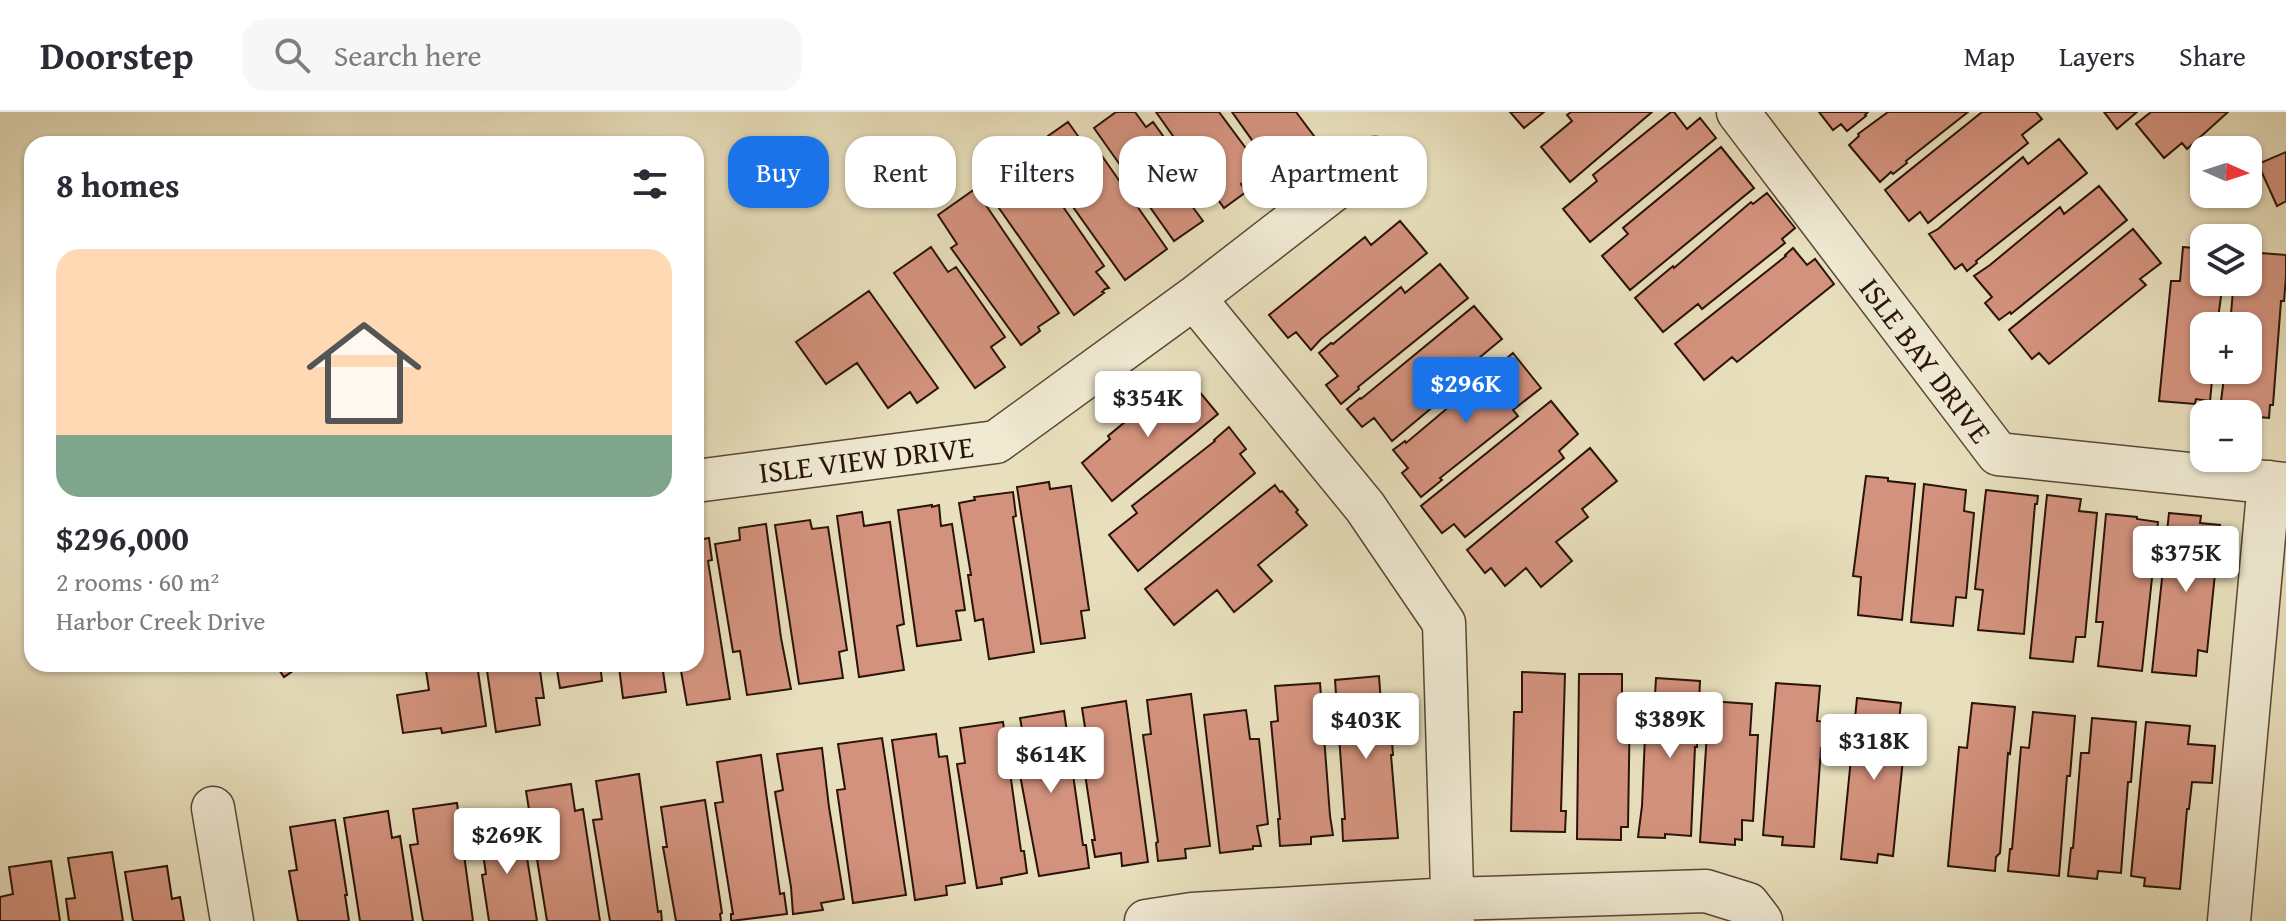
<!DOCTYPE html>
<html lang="en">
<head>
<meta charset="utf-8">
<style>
	body { margin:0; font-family:"Gentium Book Plus",serif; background:#f7f7f7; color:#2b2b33; height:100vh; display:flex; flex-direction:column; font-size:30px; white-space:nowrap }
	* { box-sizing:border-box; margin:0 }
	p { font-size:26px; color:#7c7c81 }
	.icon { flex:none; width:44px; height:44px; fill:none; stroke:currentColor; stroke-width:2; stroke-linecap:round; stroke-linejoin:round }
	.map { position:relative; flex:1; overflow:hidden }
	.drawer { position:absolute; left:24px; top:24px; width:680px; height:536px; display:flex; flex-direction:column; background:#fff; border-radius:24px; box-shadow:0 2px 6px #0004 }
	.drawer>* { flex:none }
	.banner { position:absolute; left:728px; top:24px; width:760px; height:72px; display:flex; gap:16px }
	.needle { width:52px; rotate:93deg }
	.fabs { position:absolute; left:2190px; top:24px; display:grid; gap:16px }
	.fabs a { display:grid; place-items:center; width:72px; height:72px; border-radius:16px; background:#fff; box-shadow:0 2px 6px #0004; font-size:40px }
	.price { position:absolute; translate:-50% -68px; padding:0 18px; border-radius:8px; background:#fff; color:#222; font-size:26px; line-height:52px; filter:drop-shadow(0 2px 4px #0008) }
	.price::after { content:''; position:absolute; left:50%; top:48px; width:24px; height:18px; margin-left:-12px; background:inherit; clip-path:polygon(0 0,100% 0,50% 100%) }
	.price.on { background:#1a73e8; color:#fff }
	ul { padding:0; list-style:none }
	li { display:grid; align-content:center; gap:16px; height:424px; padding:0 32px }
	li span { display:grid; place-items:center; height:248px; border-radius:24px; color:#555 }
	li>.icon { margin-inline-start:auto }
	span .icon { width:144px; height:144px; fill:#fffc; stroke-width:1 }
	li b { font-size:34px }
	h2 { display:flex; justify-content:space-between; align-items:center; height:96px; padding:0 32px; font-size:34px }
	.chip { padding:0 28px; border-radius:24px; background:#fff; box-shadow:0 2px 6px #0004; font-size:28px; line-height:72px }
	.chip.on { background:#1a73e8; color:#fff }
	header { display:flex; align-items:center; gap:48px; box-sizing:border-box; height:112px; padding:0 40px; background:#fff; border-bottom:2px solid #e1e1e2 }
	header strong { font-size:38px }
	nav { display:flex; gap:44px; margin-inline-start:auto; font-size:28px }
	.search { width:560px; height:72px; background:#f7f7f7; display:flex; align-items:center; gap:20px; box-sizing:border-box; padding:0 28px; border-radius:24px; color:#7c7c81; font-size:30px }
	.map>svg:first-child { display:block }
	.building { fill:#d3927d; stroke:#2b1309; stroke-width:2 }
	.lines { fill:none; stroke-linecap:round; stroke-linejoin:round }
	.minor-casing { stroke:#5a4636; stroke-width:45 }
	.minor { stroke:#f0ead3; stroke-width:42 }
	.labels { text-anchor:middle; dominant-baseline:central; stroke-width:6; stroke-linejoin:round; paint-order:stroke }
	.street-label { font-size:30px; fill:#2b1309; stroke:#f0ead3 }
</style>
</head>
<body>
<header>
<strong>Doorstep</strong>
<div class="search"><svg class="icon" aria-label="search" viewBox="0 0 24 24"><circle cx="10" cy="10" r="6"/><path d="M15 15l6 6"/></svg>Search here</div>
<nav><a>Map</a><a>Layers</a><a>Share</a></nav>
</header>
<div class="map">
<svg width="2286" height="809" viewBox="0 0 2286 809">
	<rect width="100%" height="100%" fill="#e8dfbc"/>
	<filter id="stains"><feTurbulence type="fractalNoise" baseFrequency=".0025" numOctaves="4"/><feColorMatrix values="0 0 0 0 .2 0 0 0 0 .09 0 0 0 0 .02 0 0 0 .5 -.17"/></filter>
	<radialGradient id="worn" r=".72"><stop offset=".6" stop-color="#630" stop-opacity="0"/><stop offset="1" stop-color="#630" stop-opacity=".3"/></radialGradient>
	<path class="building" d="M 1116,0 L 1135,0 L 1146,15 L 1153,10 L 1203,80 L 1189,90 L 1203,109 L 1174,129 L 1094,16 Z
		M 1156,0 L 1219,0 L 1262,58 L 1241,72 L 1246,80 L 1224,96 Z
		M 1232,0 L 1296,0 L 1317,28 L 1274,59 Z
		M 1510,0 L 1544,0 L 1524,16 Z
		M 1571,0 L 1652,0 L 1570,70 L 1541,35 L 1572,9 L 1567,3 Z
		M 1671,0 L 1674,0 L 1687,17 L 1700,6 L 1716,26 L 1590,130 L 1563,97 L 1597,69 L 1593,63 Z
		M 1819,0 L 1868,0 L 1865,3 L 1866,4 L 1847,19 L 1841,12 L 1833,18 Z
		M 1888,0 L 1968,0 L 1906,49 L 1907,51 L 1893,62 L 1891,60 L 1880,70 L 1849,33 L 1859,24 L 1858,22 Z
		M 1982,0 L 2036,0 L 2042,7 L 2022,23 L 2028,31 L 1928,111 L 1920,100 L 1909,109 L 1885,78 Z
		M 2104,0 L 2137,0 L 2117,17 Z
		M 2151,0 L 2228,0 L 2187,37 L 2182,31 L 2164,46 L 2136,12 Z
		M 1068,10 L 1088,38 L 1095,34 L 1167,137 L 1125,168 L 1031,36 Z
		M 2059,27 L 2087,61 L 1976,149 L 1977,151 L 1967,159 L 1962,152 L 1955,157 L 1929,122 L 1938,117 L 2023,45 L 2028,52 Z
		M 1721,35 L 1754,76 L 1630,178 L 1602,144 L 1628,122 L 1623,116 Z
		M 2286,40 L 2286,89 L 2277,94 L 2258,52 Z
		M 1030,64 L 1047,88 L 1055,83 L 1104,154 L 1096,160 L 1109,176 L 1105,177 L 1102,180 L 1104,181 L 1074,203 L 994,89 Z
		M 2099,74 L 2127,108 L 2011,202 L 2010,200 L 1999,208 L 1985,191 L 1992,185 L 1974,164 L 1990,153 L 2060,95 L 2064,102 Z
		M 975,77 L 1059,201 L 1038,215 L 1040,219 L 1021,233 L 951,136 L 957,132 L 938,103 Z
		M 1767,81 L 1795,116 L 1782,127 L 1785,131 L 1702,197 L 1698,192 L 1663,220 L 1635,186 L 1673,154 L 1674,156 L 1751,90 L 1753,92 Z
		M 1400,109 L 1427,141 L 1321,227 L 1311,238 L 1296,220 L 1288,226 L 1269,203 L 1365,125 L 1371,133 Z
		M 2133,117 L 2161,151 L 2140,167 L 2146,173 L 2049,252 L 2039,241 L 2032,247 L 2009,218 Z
		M 931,135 L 948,160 L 956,155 L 1005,225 L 991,235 L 1005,255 L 975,276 L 894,161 Z
		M 2183,135 L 2204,137 L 2204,170 L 2223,170 L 2217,214 L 2204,214 L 2204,258 L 2213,258 L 2210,289 L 2196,287 L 2195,292 L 2159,289 L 2171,169 L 2180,169 Z
		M 1793,136 L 1807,153 L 1815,147 L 1834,172 L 1737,250 L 1732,245 L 1704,268 L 1675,232 L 1786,144 L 1785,143 Z
		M 2248,140 L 2286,143 L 2286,164 L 2284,189 L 2281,189 L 2273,293 L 2270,293 L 2269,306 L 2248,304 L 2248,302 L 2222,302 L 2223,289 L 2221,289 L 2225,258 L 2248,258 L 2248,214 L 2230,214 L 2233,178 L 2241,179 L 2242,170 L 2248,170 Z
		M 1440,152 L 1468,186 L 1358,275 L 1359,277 L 1341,292 L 1326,273 L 1338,264 L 1319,241 L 1331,231 L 1333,232 L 1401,175 L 1405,181 Z
		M 869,179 L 938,276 L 917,291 L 910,280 L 888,296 L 857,251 L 826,272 L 796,230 Z
		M 1474,194 L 1502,227 L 1467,256 L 1472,262 L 1392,329 L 1374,306 L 1362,315 L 1347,297 L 1360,286 L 1361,287 Z
		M 1513,241 L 1541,276 L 1513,298 L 1518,304 L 1440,366 L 1442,368 L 1421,385 L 1402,361 L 1408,356 L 1393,338 L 1405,329 L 1406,331 Z
		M 1189,270 L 1190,274 L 1193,272 L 1218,302 L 1112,389 L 1082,351 L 1110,327 L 1108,324 L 1166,276 L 1173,285 Z
		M 1551,289 L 1578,322 L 1559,339 L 1564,346 L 1465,425 L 1454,412 L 1442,421 L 1421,394 Z
		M 1229,315 L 1246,337 L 1240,342 L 1255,361 L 1138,459 L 1109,423 L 1137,401 L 1132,394 L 1215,329 L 1214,328 Z
		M 1590,336 L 1617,369 L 1582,397 L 1588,405 L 1556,430 L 1572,449 L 1541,475 L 1526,456 L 1505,474 L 1491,456 L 1485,461 L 1467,438 Z
		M 1866,364 L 1888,366 L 1888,369 L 1915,372 L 1902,508 L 1858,503 L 1861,465 L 1853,464 Z
		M 1049,370 L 1050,377 L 1071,374 L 1089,498 L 1081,499 L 1085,526 L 1041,532 L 1017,375 Z
		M 1924,372 L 1966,378 L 1964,399 L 1974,401 L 1966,486 L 1956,485 L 1953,514 L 1911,510 Z
		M 1275,373 L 1280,380 L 1282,379 L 1298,398 L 1296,400 L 1307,413 L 1258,453 L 1272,469 L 1234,500 L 1217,478 L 1174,513 L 1145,477 Z
		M 1986,378 L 2038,384 L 2037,392 L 2035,392 L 2024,522 L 1978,518 L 1983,478 L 1975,477 Z
		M 1013,380 L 1016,404 L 1013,405 L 1034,540 L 989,547 L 983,507 L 975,509 L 968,463 L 971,463 L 959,391 L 975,388 L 974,385 Z
		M 2047,383 L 2081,387 L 2079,399 L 2097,401 L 2085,525 L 2076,525 L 2073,550 L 2030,546 Z
		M 932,393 L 932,395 L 939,393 L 941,414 L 952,412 L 965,498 L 956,499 L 961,528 L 917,534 L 898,398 Z
		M 862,400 L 864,414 L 890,410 L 904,512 L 897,514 L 904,558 L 859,565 L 837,404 Z
		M 2169,401 L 2201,404 L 2200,411 L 2220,413 L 2207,540 L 2198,538 L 2196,564 L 2152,560 Z
		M 2106,402 L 2137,405 L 2137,407 L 2158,410 L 2142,559 L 2098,554 L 2103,510 L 2096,510 Z
		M 810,408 L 812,417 L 828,415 L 847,538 L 839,540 L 843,566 L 799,572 L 775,413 Z
		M 766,412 L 781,526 L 791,577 L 747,583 L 740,539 L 733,540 L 715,432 L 740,428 L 739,416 Z
		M 696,426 L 698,428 L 709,426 L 712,448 L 708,449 L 730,587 L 687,593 L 680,553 L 672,554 L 671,552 L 696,552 Z
		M 275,552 L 303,552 L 284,565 Z
		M 425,552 L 477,552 L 486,614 L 442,621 L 441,616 L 403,621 L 397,583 L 429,578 Z
		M 486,552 L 539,552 L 544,586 L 536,586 L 540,613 L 496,620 Z
		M 556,552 L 600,552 L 602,569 L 560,576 Z
		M 610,552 L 662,552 L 666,580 L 623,586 L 619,555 L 611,556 Z
		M 1522,560 L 1565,562 L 1561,699 L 1566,699 L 1565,720 L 1511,719 L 1514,600 L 1522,600 Z
		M 1579,562 L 1622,562 L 1622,588 L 1630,589 L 1628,715 L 1621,715 L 1621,728 L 1577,727 Z
		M 1379,564 L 1382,605 L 1390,605 L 1393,643 L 1391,643 L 1398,726 L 1343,729 L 1342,707 L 1345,707 L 1335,568 Z
		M 1656,566 L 1700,569 L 1697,635 L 1695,635 L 1691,724 L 1665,722 L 1665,726 L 1638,725 L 1642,694 L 1646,601 L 1654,601 Z
		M 1320,571 L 1330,704 L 1333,723 L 1311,725 L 1311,732 L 1280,734 L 1278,707 L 1280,707 L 1271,610 L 1278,609 L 1275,574 Z
		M 1776,571 L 1820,574 L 1817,609 L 1825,610 L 1823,636 L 1821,636 L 1814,735 L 1782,733 L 1783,725 L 1763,723 Z
		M 1191,582 L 1210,734 L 1185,737 L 1186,746 L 1158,749 L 1156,731 L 1158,730 L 1143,623 L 1151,622 L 1147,588 Z
		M 1857,586 L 1901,591 L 1898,618 L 1906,618 L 1893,744 L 1878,742 L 1877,751 L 1841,747 Z
		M 1126,589 L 1148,750 L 1122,754 L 1121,741 L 1095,745 L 1092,728 L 1095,728 L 1082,642 L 1089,641 L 1082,596 Z
		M 1709,589 L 1752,592 L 1750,623 L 1758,623 L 1753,709 L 1742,708 L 1742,728 L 1735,727 L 1735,733 L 1700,730 Z
		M 1972,591 L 2015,595 L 2010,642 L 2008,641 L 2000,741 L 1996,745 L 1995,759 L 1948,754 L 1959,635 L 1967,636 Z
		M 1246,598 L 1250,627 L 1259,627 L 1268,712 L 1257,714 L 1261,734 L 1253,734 L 1253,737 L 1220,741 L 1204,603 Z
		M 1064,599 L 1083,733 L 1086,733 L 1089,756 L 1039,764 L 1017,647 L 1027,645 L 1020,606 Z
		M 2033,600 L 2075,604 L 2070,664 L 2067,664 L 2059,764 L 2008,759 L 2010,737 L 2012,737 L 2021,635 L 2029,636 Z
		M 2092,606 L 2136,610 L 2131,670 L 2128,670 L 2121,761 L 2098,759 L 2097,767 L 2068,764 L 2071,736 L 2073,736 L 2081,641 L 2089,641 Z
		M 1003,610 L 1021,739 L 1024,739 L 1027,761 L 1001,766 L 1002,772 L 977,776 L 957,652 L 965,651 L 960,616 Z
		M 2146,610 L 2190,614 L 2188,632 L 2215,634 L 2212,671 L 2192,670 L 2189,697 L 2187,697 L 2180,777 L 2144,774 L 2145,766 L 2131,764 Z
		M 936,622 L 939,645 L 947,644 L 965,771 L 946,774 L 947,783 L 915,788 L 892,628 Z
		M 882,626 L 906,783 L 853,791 L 837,678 L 845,677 L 838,632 Z
		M 822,636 L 829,695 L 844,787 L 821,791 L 823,798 L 793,802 L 791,775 L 775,680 L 783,678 L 777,642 Z
		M 761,643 L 780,782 L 784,781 L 787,802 L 731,809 L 731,802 L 733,802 L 715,691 L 723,690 L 717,650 Z
		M 639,662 L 658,800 L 661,799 L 662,809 L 610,809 L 593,708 L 602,707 L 596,669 Z
		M 571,672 L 575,699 L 583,697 L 600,809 L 547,809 L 526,679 Z
		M 705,688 L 722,801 L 720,802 L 721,809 L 676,809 L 663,735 L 667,735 L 661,695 Z
		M 457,691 L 473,809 L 423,809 L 410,733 L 418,732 L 413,697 Z
		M 388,699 L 392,726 L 400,724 L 413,809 L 360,809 L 344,706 Z
		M 335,708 L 347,783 L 345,783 L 349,809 L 298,809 L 289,759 L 297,758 L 290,715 Z
		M 522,714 L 537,809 L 489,809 L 482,763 L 486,762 L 480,721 Z
		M 112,740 L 123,809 L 69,809 L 66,787 L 75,786 L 68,746 Z
		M 51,749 L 60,809 L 0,809 L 0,785 L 13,782 L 9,755 Z
		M 167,754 L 172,787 L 180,785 L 184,809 L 133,809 L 125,760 Z"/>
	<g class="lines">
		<g class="minor-casing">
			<path id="minor" d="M 1738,0 L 1998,342 L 2286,372
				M 1194,186 L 1365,395 L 1444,511 L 1453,809
				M 696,369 L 996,330 L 1194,186 L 1375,46
				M 213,696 L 232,809
				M 1146,809 L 1192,802 L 1451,787 L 1706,779 L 1748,792 L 1761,809
				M 2229,809 L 2269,370"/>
		</g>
		<use href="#minor" class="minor"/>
	</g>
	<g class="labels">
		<g class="street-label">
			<text transform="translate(1926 248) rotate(53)">ISLE BAY DRIVE</text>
			<text transform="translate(866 347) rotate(-7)">ISLE VIEW DRIVE</text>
		</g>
	</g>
	<rect width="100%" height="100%" filter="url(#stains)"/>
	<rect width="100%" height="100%" fill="url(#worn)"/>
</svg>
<div class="fabs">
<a><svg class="needle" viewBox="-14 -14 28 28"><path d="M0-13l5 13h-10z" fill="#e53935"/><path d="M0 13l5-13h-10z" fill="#7c7c81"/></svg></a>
<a><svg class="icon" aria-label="layers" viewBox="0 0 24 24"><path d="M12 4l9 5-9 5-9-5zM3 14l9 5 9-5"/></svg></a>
<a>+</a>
<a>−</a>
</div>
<b class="price on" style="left:1466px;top:313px">$296K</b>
<b class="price" style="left:1148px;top:327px">$354K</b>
<b class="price" style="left:2186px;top:482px">$375K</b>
<b class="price" style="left:1670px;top:648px">$389K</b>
<b class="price" style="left:1366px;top:649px">$403K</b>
<b class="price" style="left:1874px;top:670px">$318K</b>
<b class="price" style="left:1051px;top:683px">$614K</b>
<b class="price" style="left:507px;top:764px">$269K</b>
<div class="banner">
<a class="chip on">Buy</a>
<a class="chip">Rent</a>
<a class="chip">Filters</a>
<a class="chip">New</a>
<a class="chip">Apartment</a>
</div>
<section class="drawer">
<h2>8 homes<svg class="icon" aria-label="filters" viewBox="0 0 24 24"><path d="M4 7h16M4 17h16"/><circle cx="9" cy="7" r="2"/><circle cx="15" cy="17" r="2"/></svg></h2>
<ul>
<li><span style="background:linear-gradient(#ffd9b3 75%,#7fa58c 0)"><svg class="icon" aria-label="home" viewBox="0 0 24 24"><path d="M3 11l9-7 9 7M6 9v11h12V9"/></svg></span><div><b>$296,000</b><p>2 rooms · 60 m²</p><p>Harbor Creek Drive</p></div></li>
</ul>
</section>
</div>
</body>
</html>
